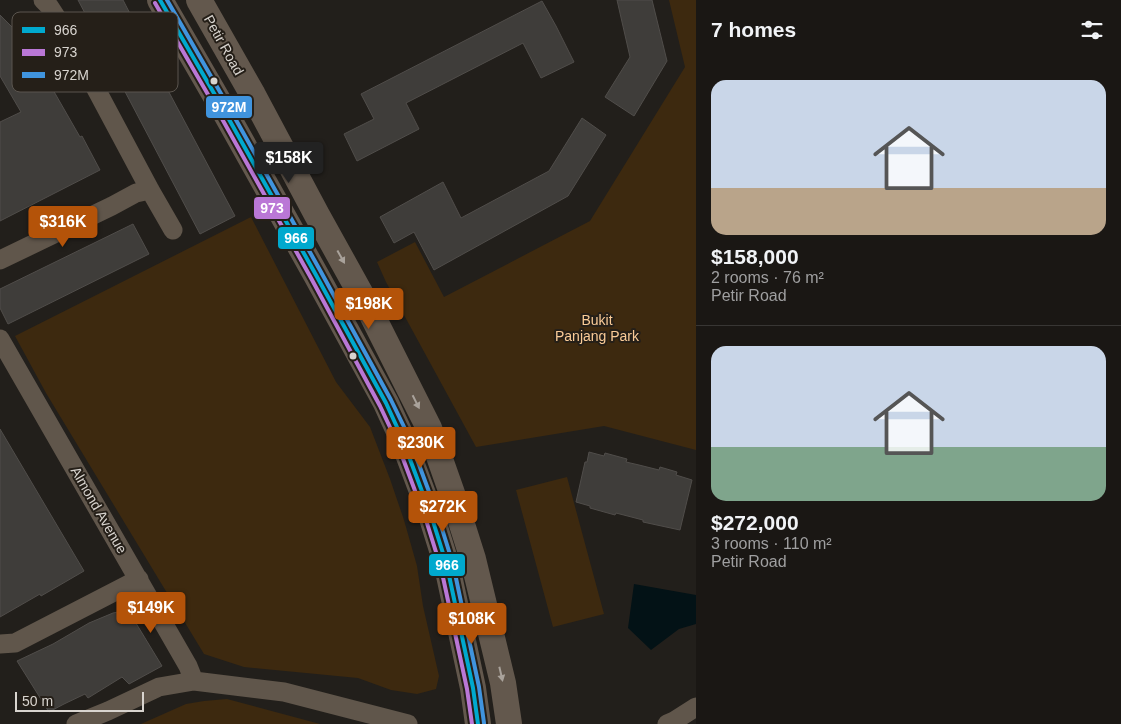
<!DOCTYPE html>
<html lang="en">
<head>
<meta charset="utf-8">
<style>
	body { margin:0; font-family:Arial,sans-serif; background:#23201d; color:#f1f3f6; height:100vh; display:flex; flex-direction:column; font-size:19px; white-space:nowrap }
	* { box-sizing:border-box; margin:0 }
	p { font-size:16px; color:#9f9fa0 }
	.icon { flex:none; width:28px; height:28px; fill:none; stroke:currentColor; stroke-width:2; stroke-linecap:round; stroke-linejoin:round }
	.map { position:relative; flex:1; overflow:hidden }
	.panel { display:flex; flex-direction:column; background:#1a1714; width:425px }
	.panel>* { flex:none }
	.scale { position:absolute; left:15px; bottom:12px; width:129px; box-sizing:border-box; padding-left:5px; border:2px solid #d8d4cf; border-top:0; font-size:14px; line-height:18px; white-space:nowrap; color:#d8d4cf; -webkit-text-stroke:4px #251f18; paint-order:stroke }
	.price { position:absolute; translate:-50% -42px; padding:0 11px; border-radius:5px; background:#b45309; color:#fff; font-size:16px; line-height:32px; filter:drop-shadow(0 1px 2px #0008) }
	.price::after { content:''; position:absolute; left:50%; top:30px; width:15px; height:11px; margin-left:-8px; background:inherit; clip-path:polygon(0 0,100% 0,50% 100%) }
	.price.on { background:#222; color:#fff }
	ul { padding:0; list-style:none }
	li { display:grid; align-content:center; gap:10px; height:265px; padding:0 15px }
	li+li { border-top:1px solid #383634 }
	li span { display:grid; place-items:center; height:155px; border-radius:15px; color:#555 }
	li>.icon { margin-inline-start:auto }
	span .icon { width:90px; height:90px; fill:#fffc; stroke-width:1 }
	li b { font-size:21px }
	h2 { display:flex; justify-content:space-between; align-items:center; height:60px; padding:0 15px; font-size:21px }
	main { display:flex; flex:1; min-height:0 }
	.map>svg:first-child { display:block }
	.green { fill:#3d290f }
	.water { fill:#031216 }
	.building { fill:#3f3d3a; stroke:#504d4a }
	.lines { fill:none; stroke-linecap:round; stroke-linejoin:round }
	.street { stroke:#60564b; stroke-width:19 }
	.secondary { stroke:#63584d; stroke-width:26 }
	.bus-1-casing { stroke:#251f18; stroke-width:8 }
	.bus-2-casing { stroke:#251f18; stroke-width:8 }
	.bus-3-casing { stroke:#251f18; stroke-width:8 }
	.bus-1 { stroke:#00a9ce; stroke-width:4 }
	.bus-2 { stroke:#ba77d6; stroke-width:4 }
	.bus-3 { stroke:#4094de; stroke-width:4 }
	.oneway { fill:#a9a29b }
	.bus-dot { fill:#d8d4cf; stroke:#251f18; stroke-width:2 }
	.labels { text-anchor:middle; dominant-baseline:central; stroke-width:4; stroke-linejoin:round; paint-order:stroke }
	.street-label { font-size:14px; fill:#d8d4cf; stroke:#251f18 }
	.park-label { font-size:14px; fill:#facb97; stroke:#251f18 }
	.key { fill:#251f18; stroke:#5b554f; stroke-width:1 }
	.key-label { font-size:14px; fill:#d8d4cf }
	.line-badge { stroke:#251f18; stroke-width:2 }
	.badge-label { font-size:14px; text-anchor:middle; font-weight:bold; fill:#fff }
</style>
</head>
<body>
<main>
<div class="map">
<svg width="696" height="724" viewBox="0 0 696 724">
	<rect width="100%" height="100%" fill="#221f1b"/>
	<path class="green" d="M 669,0 L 696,0 L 696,450 L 604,426 L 476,447 L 386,282 L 377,262 L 415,242 L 444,297 L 590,221 L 685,67 Z
		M 251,217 L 336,382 L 370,427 L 390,479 L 404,520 L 417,566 L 423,606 L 439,676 L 436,689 L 417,694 L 391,690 L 358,678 L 244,667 L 204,654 L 46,393 L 15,336 Z
		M 567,477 L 604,614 L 553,627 L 516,490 Z
		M 227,699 L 320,724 L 141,724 L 186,704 L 204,701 Z"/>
	<path class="water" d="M 634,584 L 696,595 L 696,624 L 679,629 L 651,650 L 628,628 Z"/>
	<path class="building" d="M 78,0 L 123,0 L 154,60 L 153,60 L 163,81 L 235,216 L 200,234 L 121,84 L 122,83 Z
		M 617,0 L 652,0 L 667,61 L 634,116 L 605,97 L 630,57 Z
		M 542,1 L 556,26 L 574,62 L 541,78 L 523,43 L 406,103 L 419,129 L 357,161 L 344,134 L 374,119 L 361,94 Z
		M 0,15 L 14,29 L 17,27 L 80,137 L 82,136 L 100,170 L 0,221 L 0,122 L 21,112 L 0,76 Z
		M 582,118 L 606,135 L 568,196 L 434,270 L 414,232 L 394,243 L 380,217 L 443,182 L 461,218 L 549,171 Z
		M 133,224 L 149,254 L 8,324 L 0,308 L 0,289 Z
		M 0,429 L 84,571 L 41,596 L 40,594 L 0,617 Z
		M 589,452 L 604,456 L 605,453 L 627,459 L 626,462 L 639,465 L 659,470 L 660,467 L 677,472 L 676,475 L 692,480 L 680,530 L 643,522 L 643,520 L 616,513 L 615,515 L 590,508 L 590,506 L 576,502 L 585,462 L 587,462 Z
		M 128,610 L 162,666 L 129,684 L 122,677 L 88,698 L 85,694 L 64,704 L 49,712 L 17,661 L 53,644 L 89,623 L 113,613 Z"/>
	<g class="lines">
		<path class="street" d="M 43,0 L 49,6 L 64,29 L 150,190 L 173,230
			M 0,260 L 112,206 L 136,193 L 150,190
			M 0,339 L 188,666 L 194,681
			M 0,644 L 15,643 L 139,579
			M 76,724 L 108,711 L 159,687 L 194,681 L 284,692 L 408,724
			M 667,724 L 674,721 L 696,707"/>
		<path class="secondary" d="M 160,0 L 226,114 L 316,275 L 386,403 L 402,438 L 432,518 L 447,566 L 473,688 L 478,724
			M 199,0 L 253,95 L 317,215 L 368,307 L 429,428 L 453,496 L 473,559 L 503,683 L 509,724"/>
		<g class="bus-1-casing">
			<path id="bus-1" d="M 160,0 L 226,114 L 316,275 L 386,403 L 402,438 L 432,518 L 447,566 L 473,688 L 478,724"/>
		</g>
		<g class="bus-2-casing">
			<path id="bus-2" d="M 155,3 L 221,117 L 311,278 L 380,406 L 396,440 L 426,520 L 441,568 L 467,689 L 472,724"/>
		</g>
		<g class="bus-3-casing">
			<path id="bus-3" d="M 167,0 L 231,111 L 321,272 L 391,400 L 408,435 L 438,516 L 453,564 L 479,687 L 484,723"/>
		</g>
		<use href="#bus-1" class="bus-1"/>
		<use href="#bus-2" class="bus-2"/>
		<use href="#bus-3" class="bus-3"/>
	</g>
	<defs><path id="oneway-solid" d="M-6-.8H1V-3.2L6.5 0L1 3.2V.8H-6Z" transform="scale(1.25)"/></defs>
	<g class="oneway">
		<use href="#oneway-solid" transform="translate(341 257) rotate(61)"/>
		<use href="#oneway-solid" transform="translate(416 402) rotate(63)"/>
		<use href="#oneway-solid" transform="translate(501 674) rotate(77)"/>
	</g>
	<g class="bus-dot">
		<circle cx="214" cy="81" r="4.5"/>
		<circle cx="353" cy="356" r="4.5"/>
	</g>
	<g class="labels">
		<g class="street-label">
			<text transform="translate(224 45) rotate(61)">Petir Road</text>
			<text transform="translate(99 510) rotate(60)">Almond Avenue</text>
		</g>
		<g class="park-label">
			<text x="597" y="320">Bukit<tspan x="597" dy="16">Panjang Park</tspan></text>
		</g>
	</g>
	<rect x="12" y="12" width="166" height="80" rx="8" class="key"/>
	<rect x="22" y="27" width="23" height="6" fill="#00a9ce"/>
	<rect x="22" y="49" width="23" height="7" fill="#ba77d6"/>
	<rect x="22" y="72" width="23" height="6" fill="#4094de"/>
	<g class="key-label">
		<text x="54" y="35">966</text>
		<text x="54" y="57">973</text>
		<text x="54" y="80">972M</text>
	</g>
	<g class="line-badge">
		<rect x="205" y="95" width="48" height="24" rx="5" fill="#4094de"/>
		<rect x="253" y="196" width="38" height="24" rx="5" fill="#ba77d6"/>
		<rect x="277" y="226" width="38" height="24" rx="5" fill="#00a9ce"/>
		<rect x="428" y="553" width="38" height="24" rx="5" fill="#00a9ce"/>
	</g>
	<g class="badge-label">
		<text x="229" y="112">972M</text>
		<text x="272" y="213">973</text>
		<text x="296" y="243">966</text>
		<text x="447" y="570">966</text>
	</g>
</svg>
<div class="scale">50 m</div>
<b class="price on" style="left:289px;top:184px">$158K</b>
<b class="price" style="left:63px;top:248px">$316K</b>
<b class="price" style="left:369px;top:330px">$198K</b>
<b class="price" style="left:421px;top:469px">$230K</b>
<b class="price" style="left:443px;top:533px">$272K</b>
<b class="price" style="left:151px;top:634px">$149K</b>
<b class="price" style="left:472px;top:645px">$108K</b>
</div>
<section class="panel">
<h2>7 homes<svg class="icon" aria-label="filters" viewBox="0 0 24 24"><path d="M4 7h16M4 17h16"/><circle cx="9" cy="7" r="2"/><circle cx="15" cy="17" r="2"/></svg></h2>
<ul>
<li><span style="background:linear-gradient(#c9d6e8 70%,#b9a48a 0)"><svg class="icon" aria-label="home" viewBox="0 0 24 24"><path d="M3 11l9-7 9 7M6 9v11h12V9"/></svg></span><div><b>$158,000</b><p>2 rooms · 76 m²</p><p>Petir Road</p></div></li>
<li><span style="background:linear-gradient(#c9d6e8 65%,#7fa58c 0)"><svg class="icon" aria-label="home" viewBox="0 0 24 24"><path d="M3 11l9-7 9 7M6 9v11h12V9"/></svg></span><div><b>$272,000</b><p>3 rooms · 110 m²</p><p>Petir Road</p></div></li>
</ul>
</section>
</main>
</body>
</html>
